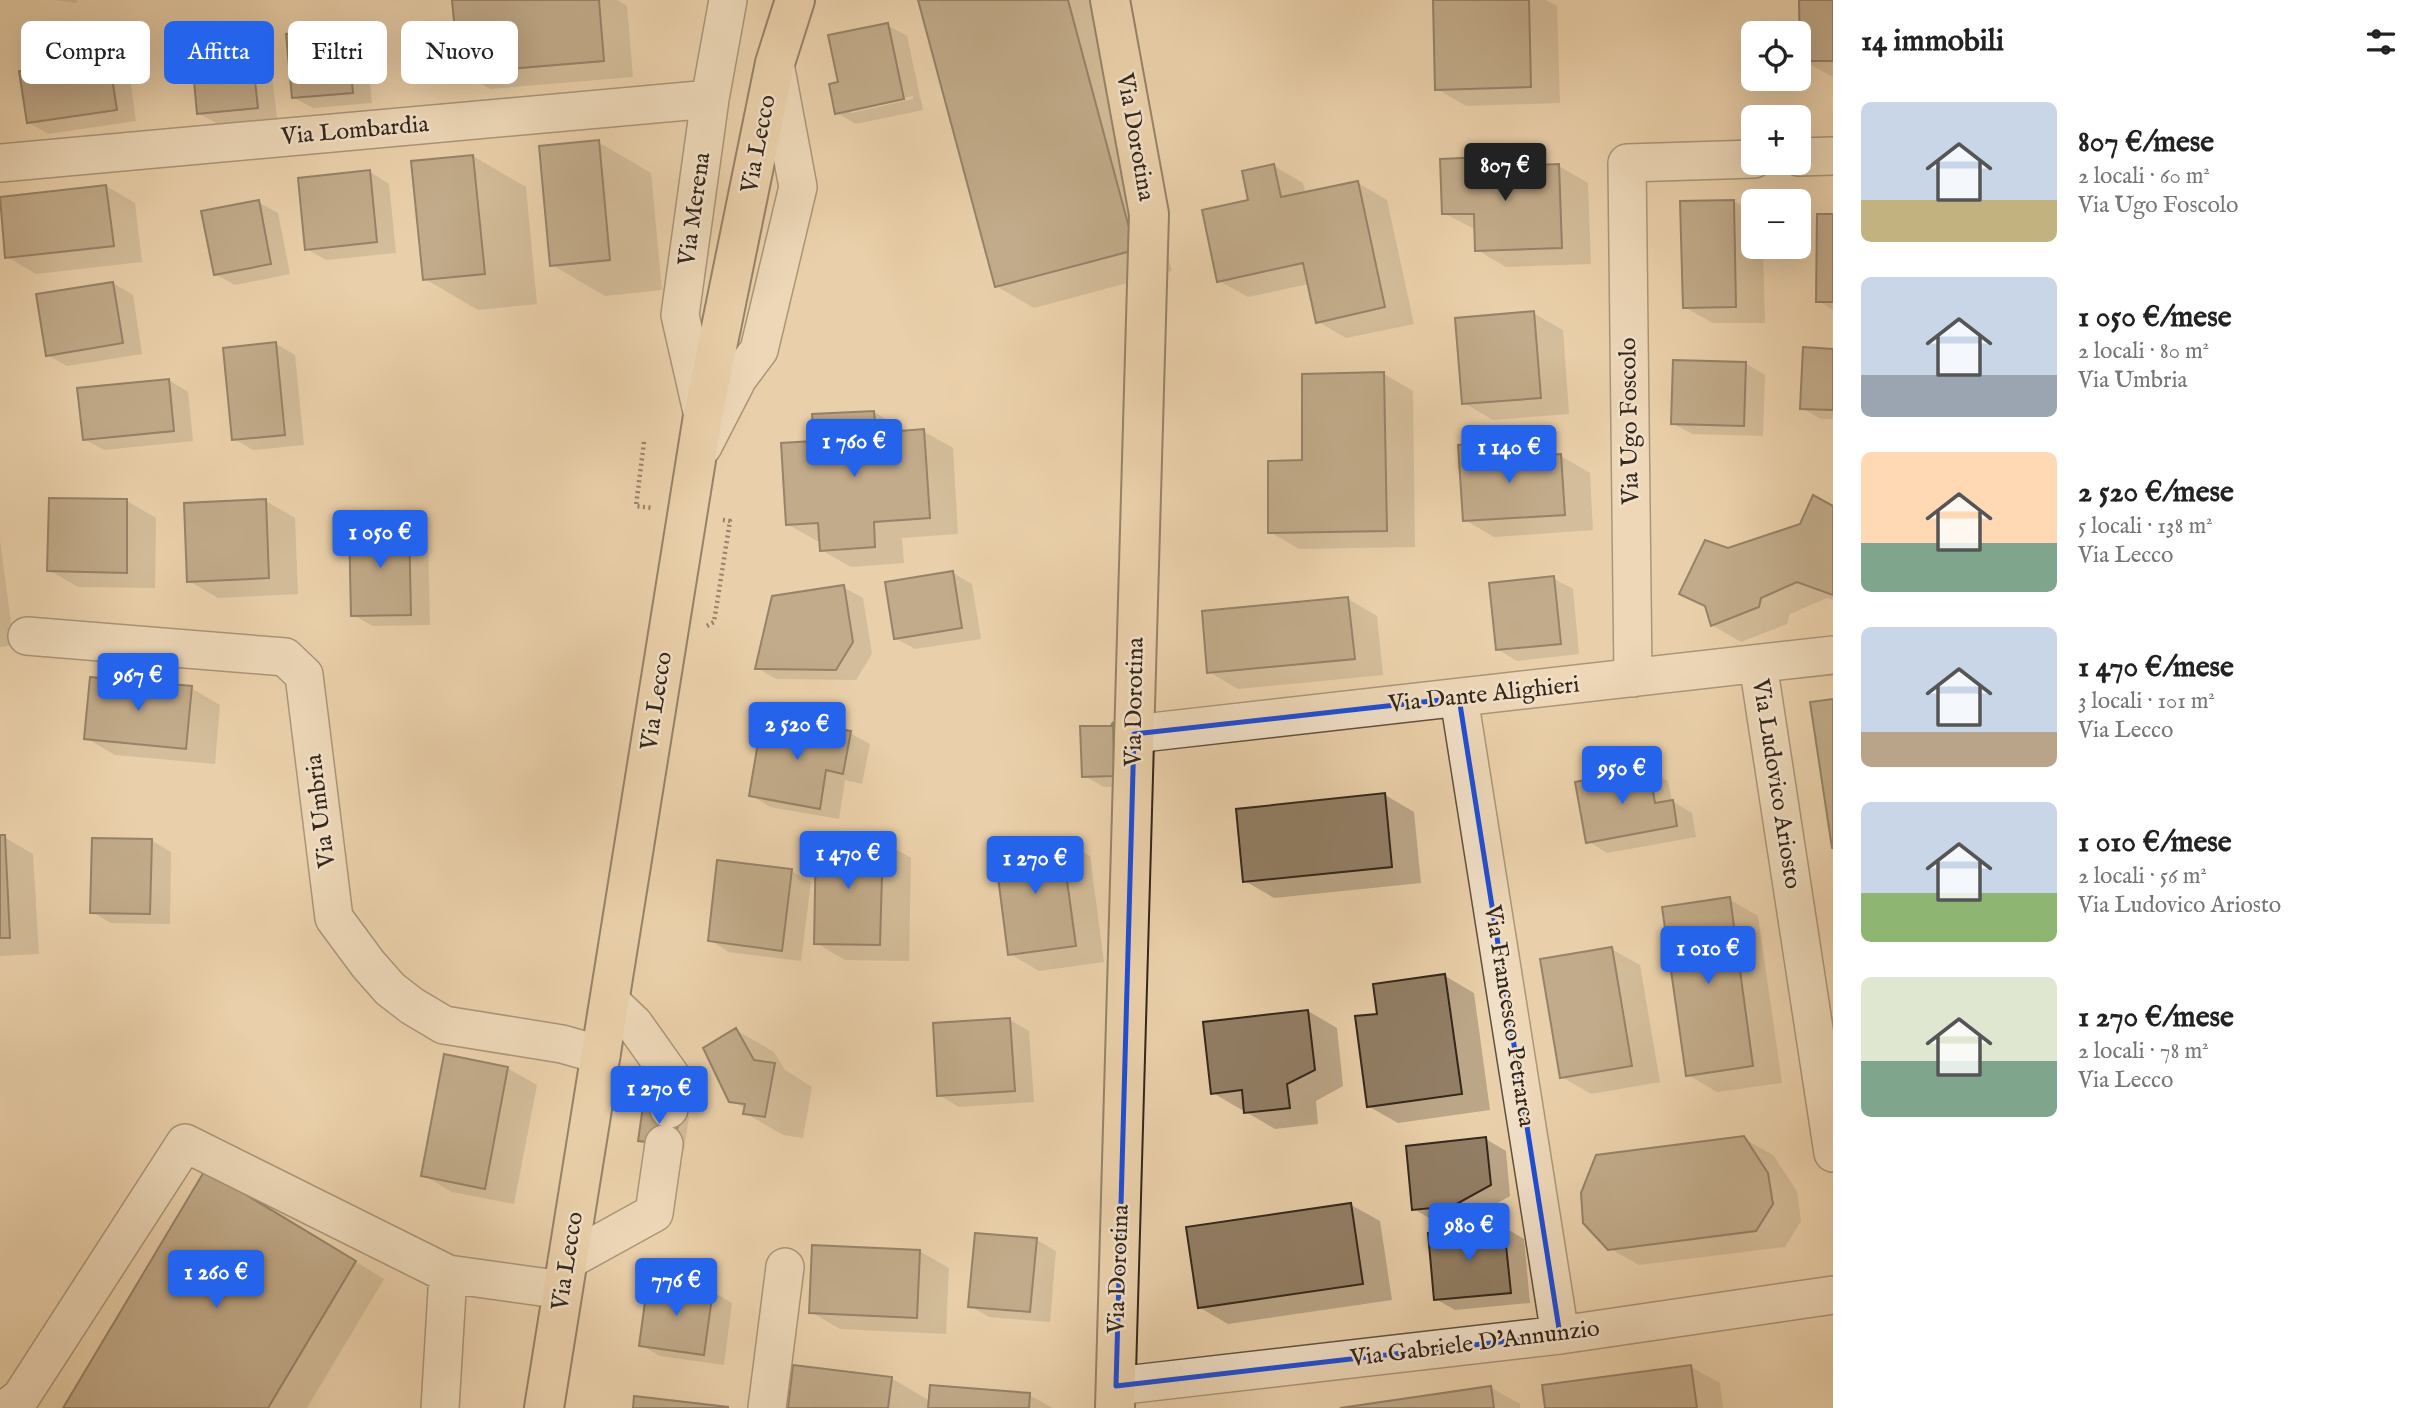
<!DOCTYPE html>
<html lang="it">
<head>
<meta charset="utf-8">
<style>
	body { margin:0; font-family:"IM FELL English",serif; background:#f2f2f2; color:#222; height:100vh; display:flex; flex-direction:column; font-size:26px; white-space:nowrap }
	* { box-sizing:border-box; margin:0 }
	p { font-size:23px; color:#767676 }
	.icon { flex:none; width:38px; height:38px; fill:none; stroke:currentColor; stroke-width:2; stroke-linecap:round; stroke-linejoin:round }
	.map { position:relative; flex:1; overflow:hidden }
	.side { display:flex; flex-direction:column; background:#fff; width:595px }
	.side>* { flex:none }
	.top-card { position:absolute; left:21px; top:21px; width:665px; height:63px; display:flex; gap:14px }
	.tools { position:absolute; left:1741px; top:21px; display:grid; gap:14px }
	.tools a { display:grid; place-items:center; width:70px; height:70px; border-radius:10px; background:#fff; box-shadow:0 7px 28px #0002; font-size:35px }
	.price { position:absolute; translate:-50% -60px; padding:0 16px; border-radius:7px; background:#2563eb; color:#fff; font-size:23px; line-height:46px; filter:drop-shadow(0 2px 4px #0008) }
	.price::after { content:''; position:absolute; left:50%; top:42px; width:21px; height:16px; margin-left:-10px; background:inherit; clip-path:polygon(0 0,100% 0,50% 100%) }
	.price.on { background:#222; color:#fff }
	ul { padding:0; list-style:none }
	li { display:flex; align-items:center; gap:21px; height:175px; padding:0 28px }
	li span { display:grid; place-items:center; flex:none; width:196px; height:140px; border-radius:10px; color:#555 }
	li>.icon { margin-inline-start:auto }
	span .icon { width:84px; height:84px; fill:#fffc; stroke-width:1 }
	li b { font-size:30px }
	h2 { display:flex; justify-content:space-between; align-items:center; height:84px; padding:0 28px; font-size:30px }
	.tag { padding:0 24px; border-radius:10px; background:#fff; box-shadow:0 7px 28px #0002; font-size:24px; line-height:63px }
	.tag.on { background:#2563eb; color:#fff }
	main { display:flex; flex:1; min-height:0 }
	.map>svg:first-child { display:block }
	.shadow { fill:#0003; fill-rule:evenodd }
	.building { fill:#927e65; stroke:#33261b; stroke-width:2 }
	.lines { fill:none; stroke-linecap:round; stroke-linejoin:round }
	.minor-casing { stroke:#61503f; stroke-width:40 }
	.major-casing { stroke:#33261b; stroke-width:42 }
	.path { stroke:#33261b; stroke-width:4.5; stroke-dasharray:2 3.5; stroke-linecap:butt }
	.minor { stroke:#f1e0c8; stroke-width:37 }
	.major { stroke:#ead0aa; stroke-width:38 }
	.marked { fill:none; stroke:#1d4ed8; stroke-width:5; stroke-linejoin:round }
	.labels { text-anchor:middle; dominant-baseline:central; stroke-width:5; stroke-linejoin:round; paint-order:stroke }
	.street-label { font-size:24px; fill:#33261b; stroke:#f1e0c8 }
</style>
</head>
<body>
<main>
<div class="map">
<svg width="1833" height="1408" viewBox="0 0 1833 1408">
	<rect width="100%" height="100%" fill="#ead0aa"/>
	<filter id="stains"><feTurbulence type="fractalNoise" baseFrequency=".00286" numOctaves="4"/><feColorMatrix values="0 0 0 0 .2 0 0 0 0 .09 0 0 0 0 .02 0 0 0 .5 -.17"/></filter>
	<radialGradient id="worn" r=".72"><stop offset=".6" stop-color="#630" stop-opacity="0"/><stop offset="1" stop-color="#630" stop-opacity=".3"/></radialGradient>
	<path class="shadow" d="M 52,0 L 77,0 L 77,3 Z
		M 472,0 L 617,0 L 627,6 L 633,77 L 490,89 L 460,72 Z
		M 920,0 L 1099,0 L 1172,271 L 1034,308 L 996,286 Z
		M 1434,0 L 1546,0 L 1557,6 L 1560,103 L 1466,106 L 1437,89 Z
		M 1801,0 L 1833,0 L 1833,77 L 1802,60 Z
		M 887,25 L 907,36 L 923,110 L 856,124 L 837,113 L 840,83 ZM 913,96 L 913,99 L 851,113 L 851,109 Z
		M 347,31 L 366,42 L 372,103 L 313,108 L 293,97 Z
		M 109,59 L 129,71 L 136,121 L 48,134 L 28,122 Z
		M 253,65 L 272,76 L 277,118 L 218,124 L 198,113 Z
		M 598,142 L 651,173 L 662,290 L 605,296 L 552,265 Z
		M 473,156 L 526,187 L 537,304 L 478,310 L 425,279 Z
		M 1484,159 L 1499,168 L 1559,166 L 1588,183 L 1591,264 L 1506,267 L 1477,250 L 1476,230 L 1444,213 Z
		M 1274,166 L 1303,183 L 1306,194 L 1358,183 L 1387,200 L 1414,324 L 1346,338 L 1317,321 L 1309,284 L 1248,297 L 1219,281 L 1250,201 Z
		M 370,172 L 389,184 L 396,253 L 326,260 L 307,249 Z
		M 106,186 L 135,203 L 142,262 L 36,274 L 7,257 L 0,199 Z
		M 1734,201 L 1754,213 L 1754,247 L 1763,247 L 1765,323 L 1713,323 L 1684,307 Z
		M 258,202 L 278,213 L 290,274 L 235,285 L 215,274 Z
		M 1833,216 L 1833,310 L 1818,301 Z
		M 113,283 L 133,295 L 142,354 L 67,366 L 47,355 Z
		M 1533,313 L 1563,330 L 1569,414 L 1493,420 L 1464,403 Z
		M 276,344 L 295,355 L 304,445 L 253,450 L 234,439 Z
		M 1833,350 L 1833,419 L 1821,419 L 1802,408 Z
		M 1745,363 L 1765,375 L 1763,436 L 1692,434 L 1672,423 Z
		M 1384,374 L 1413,391 L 1415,547 L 1299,549 L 1270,532 Z
		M 169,380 L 188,392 L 193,441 L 104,450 L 84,439 Z
		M 874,412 L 903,429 L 903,432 L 923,431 L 953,448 L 958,534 L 902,538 L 904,563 L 851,567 L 821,550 L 821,541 L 817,541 L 787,524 L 816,442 Z
		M 1489,444 L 1514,459 L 1561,456 L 1590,473 L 1593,530 L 1494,537 L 1465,520 Z
		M 127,501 L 156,518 L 155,588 L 78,587 L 49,570 Z
		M 266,501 L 295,518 L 298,594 L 218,598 L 189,581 Z
		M 1833,508 L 1833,600 L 1827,598 L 1790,614 L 1787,624 L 1741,642 L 1712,625 L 1708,609 L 1682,594 L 1728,550 L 1801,526 Z
		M 409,525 L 428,536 L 430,625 L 373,626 L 353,615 Z
		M 0,540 L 14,645 L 0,647 Z
		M 953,573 L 972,584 L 981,639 L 915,649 L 895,638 Z
		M 1553,578 L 1573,589 L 1579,654 L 1517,661 L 1497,649 Z
		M 843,587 L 863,598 L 872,654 L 856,680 L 776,679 L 757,668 Z
		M 1348,599 L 1377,616 L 1383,675 L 1238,689 L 1209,672 Z
		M 191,688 L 220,705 L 215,764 L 115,755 L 86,738 Z
		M 1112,727 L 1132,739 L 1133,786 L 1104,787 L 1084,776 Z
		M 850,733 L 870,744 L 862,784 L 845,780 L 839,819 L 770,807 L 751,795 Z
		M 1649,770 L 1668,781 L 1672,801 L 1692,813 L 1696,837 L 1607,853 L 1588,841 Z
		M 1385,795 L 1414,812 L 1421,883 L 1274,898 L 1245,881 Z
		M 0,837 L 4,837 L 33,854 L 39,954 L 0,956 Z
		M 1060,839 L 1090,856 L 1104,962 L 1039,971 L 1010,954 Z
		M 151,840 L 171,852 L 170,924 L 111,923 L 92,912 Z
		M 882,841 L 911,858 L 909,961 L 845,960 L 816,943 Z
		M 791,871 L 811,882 L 801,961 L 729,952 L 710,940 Z
		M 1729,899 L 1758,916 L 1782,1083 L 1717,1092 L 1688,1075 Z
		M 1611,949 L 1640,965 L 1660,1082 L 1591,1094 L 1562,1077 Z
		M 1445,976 L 1474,993 L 1490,1110 L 1398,1123 L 1368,1106 L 1379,1015 Z
		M 1308,1011 L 1337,1028 L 1343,1086 L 1316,1101 L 1318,1124 L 1275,1129 L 1246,1112 L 1245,1109 L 1242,1110 L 1213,1093 Z
		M 1010,1020 L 1029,1031 L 1034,1102 L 959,1107 L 939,1095 Z
		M 736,1030 L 774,1052 L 785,1070 L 812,1087 L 803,1138 L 783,1135 L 745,1113 L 746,1109 L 731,1100 Z
		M 507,1068 L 537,1085 L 514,1204 L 452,1192 L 423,1175 Z
		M 679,1112 L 689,1117 L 684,1150 L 649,1145 L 640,1140 Z
		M 1743,1138 L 1773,1155 L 1797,1191 L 1801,1221 L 1785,1247 L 1639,1265 L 1609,1248 Z
		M 1486,1139 L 1506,1151 L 1510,1196 L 1473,1217 L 1434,1221 L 1414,1209 Z
		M 235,1189 L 384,1279 L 307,1408 L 65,1408 Z
		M 1351,1205 L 1380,1221 L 1392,1300 L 1228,1324 L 1199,1307 Z
		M 1504,1227 L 1524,1239 L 1530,1303 L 1455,1310 L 1436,1299 Z
		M 1037,1240 L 1056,1251 L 1050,1322 L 989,1317 L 970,1306 Z
		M 919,1251 L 949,1268 L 946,1334 L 840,1329 L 811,1312 Z
		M 713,1292 L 732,1303 L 724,1365 L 660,1356 L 641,1345 Z
		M 1691,1367 L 1720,1383 L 1723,1408 L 1547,1408 Z
		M 891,1378 L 930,1401 L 1029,1395 L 1053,1408 L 789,1408 Z
		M 1490,1387 L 1520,1404 L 1520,1408 L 1351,1408 Z"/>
	<path class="building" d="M 452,0 L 599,0 L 604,61 L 459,73 Z
		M 918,0 L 1068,0 L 1135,250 L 995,287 Z
		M 1433,0 L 1529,0 L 1531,87 L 1435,90 Z
		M 1799,0 L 1833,0 L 1833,61 L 1800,61 Z
		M 888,23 L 904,99 L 835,114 L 829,84 L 838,82 L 828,35 Z
		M 347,29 L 353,93 L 292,98 L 286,34 Z
		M 109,58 L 117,110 L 27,123 L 19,71 Z
		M 253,63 L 258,108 L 197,114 L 193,69 Z
		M 599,140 L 610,260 L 550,266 L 539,146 Z
		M 473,155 L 485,274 L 423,280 L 411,161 Z
		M 1484,157 L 1485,167 L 1559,164 L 1562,248 L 1475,251 L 1474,214 L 1442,214 L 1440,159 Z
		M 1274,164 L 1281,197 L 1358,181 L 1385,307 L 1316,323 L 1303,263 L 1217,282 L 1202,210 L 1248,200 L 1242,171 Z
		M 370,170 L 377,242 L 305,250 L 298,178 Z
		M 106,185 L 114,246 L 5,258 L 0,197 Z
		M 259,200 L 271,264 L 214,275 L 201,211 Z
		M 1734,200 L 1736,307 L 1683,308 L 1680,201 Z
		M 1817,214 L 1833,214 L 1833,302 L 1816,302 Z
		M 113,282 L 123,343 L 46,356 L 36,294 Z
		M 1534,311 L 1541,398 L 1462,404 L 1455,318 Z
		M 276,342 L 285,435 L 232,440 L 223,348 Z
		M 1803,347 L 1833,349 L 1833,410 L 1800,409 Z
		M 1673,360 L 1746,362 L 1744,426 L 1671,424 Z
		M 1384,372 L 1387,531 L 1268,533 L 1268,461 L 1302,460 L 1302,374 Z
		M 169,379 L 174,431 L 83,440 L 77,388 Z
		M 874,411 L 876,433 L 924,429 L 930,518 L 874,522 L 875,547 L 820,551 L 818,523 L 786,525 L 781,443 L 814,441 L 812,414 Z
		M 1489,443 L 1491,459 L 1561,454 L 1565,515 L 1463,521 L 1458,445 Z
		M 1813,495 L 1833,506 L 1833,595 L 1797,582 L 1761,598 L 1759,607 L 1711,626 L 1705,606 L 1679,594 L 1705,540 L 1728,548 L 1800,524 Z
		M 49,498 L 127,499 L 127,573 L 47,571 Z
		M 266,499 L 269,578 L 187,582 L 184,503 Z
		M 409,523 L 411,615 L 351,616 L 349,524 Z
		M 953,571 L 962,628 L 894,639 L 885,582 Z
		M 1554,576 L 1561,644 L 1496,650 L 1489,583 Z
		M 844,585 L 853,642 L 836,670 L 755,669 L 772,596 Z
		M 1348,597 L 1355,659 L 1207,673 L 1202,611 Z
		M 90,677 L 192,686 L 186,749 L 84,739 Z
		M 1833,699 L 1833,848 L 1832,848 L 1810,702 Z
		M 782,719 L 851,731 L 843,774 L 826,770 L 820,809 L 749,796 L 761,725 L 777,728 Z
		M 1113,722 L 1114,776 L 1082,777 L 1080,726 L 1111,726 Z
		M 1649,768 L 1655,803 L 1673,800 L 1677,826 L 1586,843 L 1575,782 Z
		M 1385,793 L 1392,867 L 1243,882 L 1236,809 Z
		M 0,835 L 5,835 L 10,938 L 0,938 Z
		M 1061,837 L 1076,946 L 1008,955 L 994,846 Z
		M 92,838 L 152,839 L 150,914 L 90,913 Z
		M 816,838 L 883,839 L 880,945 L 814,944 Z
		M 717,860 L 792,869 L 782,951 L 708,941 Z
		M 1730,897 L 1753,1066 L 1686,1076 L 1662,907 Z
		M 1612,947 L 1632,1066 L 1560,1078 L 1540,959 Z
		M 1445,974 L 1462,1094 L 1367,1107 L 1355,1016 L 1377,1014 L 1373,984 Z
		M 1308,1010 L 1315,1070 L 1287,1084 L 1290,1108 L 1244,1113 L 1242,1090 L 1211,1094 L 1203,1022 Z
		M 1010,1018 L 1015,1091 L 937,1096 L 933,1023 Z
		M 736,1028 L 754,1060 L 775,1063 L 765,1117 L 743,1114 L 745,1104 L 729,1102 L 703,1048 Z
		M 444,1054 L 508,1067 L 485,1189 L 421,1176 Z
		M 643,1106 L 680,1110 L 675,1145 L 638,1141 Z
		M 1744,1136 L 1768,1173 L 1773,1204 L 1756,1231 L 1608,1250 L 1583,1223 L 1581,1193 L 1596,1155 Z
		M 1486,1137 L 1491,1185 L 1453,1206 L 1412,1210 L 1406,1146 Z
		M 205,1170 L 356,1261 L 268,1408 L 63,1408 Z
		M 1351,1203 L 1363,1284 L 1198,1308 L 1186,1227 Z
		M 1504,1226 L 1511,1293 L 1434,1300 L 1428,1233 Z
		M 975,1233 L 1037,1238 L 1030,1312 L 968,1307 Z
		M 812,1245 L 920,1250 L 917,1318 L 809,1313 Z
		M 648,1280 L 713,1290 L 704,1355 L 639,1346 Z
		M 793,1365 L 892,1377 L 888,1408 L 788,1408 Z
		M 1691,1365 L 1697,1408 L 1545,1408 L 1542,1385 Z
		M 930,1385 L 1030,1393 L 1029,1408 L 928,1408 Z
		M 1491,1386 L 1494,1408 L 1340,1408 Z
		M 634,1396 L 728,1407 L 728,1408 L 633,1408 Z"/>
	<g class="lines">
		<g class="minor-casing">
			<path id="minor" d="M 1799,157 L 1833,156
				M 0,163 L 710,99
				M 703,416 L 680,315 L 710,99 L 728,0
				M 703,446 L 738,378 L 759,350 L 798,187 L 775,64
				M 27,636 L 285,657 L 304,675 L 334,918 L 368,964 L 390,989 L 412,1006 L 444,1025 L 562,1044 L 601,1055
				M 1758,664 L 1833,1153
				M 1633,678 L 1627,163 L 1754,159
				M 1459,698 L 1560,1335
				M 1134,734 L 1833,655
				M 610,1001 L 634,1024 L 673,1079 L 669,1109
				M 567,1261 L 654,1213 L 664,1144
				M 1116,1386 L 1560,1335 L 1833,1295
				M 7,1408 L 21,1397 L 185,1143 L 448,1274
				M 440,1408 L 448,1274 L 563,1290
				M 767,1408 L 785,1267"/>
		</g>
		<g class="major-casing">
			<path id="major" d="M 1110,0 L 1149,214 L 1115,1408
				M 544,1408 L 703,416 L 775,63 L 795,0"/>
		</g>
		<path class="path" d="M 644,442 L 636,506 L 652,508
			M 707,626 L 714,622 L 730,521 L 723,520"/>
		<use href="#minor" class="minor"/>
		<use href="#major" class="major"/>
	</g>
	<path d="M0 0H1833V1408H0ZM 1459,698 L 1560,1335 L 1116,1386 L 1134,734 Z" fill="#ead0aa" fill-opacity=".55" fill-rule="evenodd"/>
	<path class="marked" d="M 1459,698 L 1560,1335 L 1116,1386 L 1134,734 Z"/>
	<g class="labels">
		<g class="street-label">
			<text transform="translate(355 131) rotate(-5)">Via Lombardia</text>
			<text transform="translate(1135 137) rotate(80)">Via Dorotina</text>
			<text transform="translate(759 144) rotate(-79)">Via Lecco</text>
			<text transform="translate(695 209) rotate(-82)">Via Merena</text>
			<text transform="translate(1630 421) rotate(-91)">Via Ugo Foscolo</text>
			<text transform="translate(1484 695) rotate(-6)">Via Dante Alighieri</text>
			<text transform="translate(657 701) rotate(-81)">Via Lecco</text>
			<text transform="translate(1135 702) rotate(-89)">Via Dorotina</text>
			<text transform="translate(1776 784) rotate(81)">Via Ludovico Ariosto</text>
			<text transform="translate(321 811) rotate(-97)">Via Umbria</text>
			<text transform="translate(1509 1016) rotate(81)">Via Francesco Petrarca</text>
			<text transform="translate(568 1261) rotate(-81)">Via Lecco</text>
			<text transform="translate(1119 1269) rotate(-88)">Via Dorotina</text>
			<text transform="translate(1475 1344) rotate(-7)">Via Gabriele D'Annunzio</text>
		</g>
	</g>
	<rect width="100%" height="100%" filter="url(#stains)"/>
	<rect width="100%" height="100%" fill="url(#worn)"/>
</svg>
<div class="tools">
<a><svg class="icon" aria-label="locate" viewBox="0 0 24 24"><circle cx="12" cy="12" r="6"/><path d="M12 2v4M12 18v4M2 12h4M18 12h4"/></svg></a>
<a>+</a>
<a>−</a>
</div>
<b class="price on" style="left:1505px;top:203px">807 €</b>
<b class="price" style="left:854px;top:479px">1 760 €</b>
<b class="price" style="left:1509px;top:485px">1 140 €</b>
<b class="price" style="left:380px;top:570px">1 050 €</b>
<b class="price" style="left:138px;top:713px">967 €</b>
<b class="price" style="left:797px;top:762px">2 520 €</b>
<b class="price" style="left:1622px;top:806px">950 €</b>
<b class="price" style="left:848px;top:891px">1 470 €</b>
<b class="price" style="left:1035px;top:896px">1 270 €</b>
<b class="price" style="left:1708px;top:986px">1 010 €</b>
<b class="price" style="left:659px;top:1126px">1 270 €</b>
<b class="price" style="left:1469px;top:1263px">980 €</b>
<b class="price" style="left:216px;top:1310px">1 260 €</b>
<b class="price" style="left:676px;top:1318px">776 €</b>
<div class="top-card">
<a class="tag">Compra</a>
<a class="tag on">Affitta</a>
<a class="tag">Filtri</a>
<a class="tag">Nuovo</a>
</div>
</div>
<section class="side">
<h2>14 immobili<svg class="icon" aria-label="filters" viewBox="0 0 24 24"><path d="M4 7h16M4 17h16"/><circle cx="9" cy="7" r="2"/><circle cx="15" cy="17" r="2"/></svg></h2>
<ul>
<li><span style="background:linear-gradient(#c9d6e8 70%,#c2b280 0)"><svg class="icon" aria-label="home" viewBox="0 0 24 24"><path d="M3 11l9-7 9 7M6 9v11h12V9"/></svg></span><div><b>807 €/mese</b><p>2 locali · 60 m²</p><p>Via Ugo Foscolo</p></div></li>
<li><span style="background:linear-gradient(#c9d6e8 70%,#9aa5b1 0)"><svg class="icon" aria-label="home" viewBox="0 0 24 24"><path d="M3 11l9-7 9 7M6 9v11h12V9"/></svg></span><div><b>1 050 €/mese</b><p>2 locali · 80 m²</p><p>Via Umbria</p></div></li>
<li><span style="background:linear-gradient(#ffd9b3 65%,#7fa58c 0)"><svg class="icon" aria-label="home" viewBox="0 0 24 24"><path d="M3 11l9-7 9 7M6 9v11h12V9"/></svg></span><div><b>2 520 €/mese</b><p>5 locali · 138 m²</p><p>Via Lecco</p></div></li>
<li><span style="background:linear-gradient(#c9d6e8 75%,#b9a48a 0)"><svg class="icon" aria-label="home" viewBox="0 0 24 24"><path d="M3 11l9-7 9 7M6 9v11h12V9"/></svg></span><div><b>1 470 €/mese</b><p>3 locali · 101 m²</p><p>Via Lecco</p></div></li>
<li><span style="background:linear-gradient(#c9d6e8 65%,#8fb573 0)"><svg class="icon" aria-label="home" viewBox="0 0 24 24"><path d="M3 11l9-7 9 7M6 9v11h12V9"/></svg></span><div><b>1 010 €/mese</b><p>2 locali · 56 m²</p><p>Via Ludovico Ariosto</p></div></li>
<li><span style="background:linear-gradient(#dfe7d0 60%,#7fa58c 0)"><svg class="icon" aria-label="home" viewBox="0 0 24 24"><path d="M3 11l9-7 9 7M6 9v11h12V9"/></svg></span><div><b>1 270 €/mese</b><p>2 locali · 78 m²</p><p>Via Lecco</p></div></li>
</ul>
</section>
</main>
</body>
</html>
